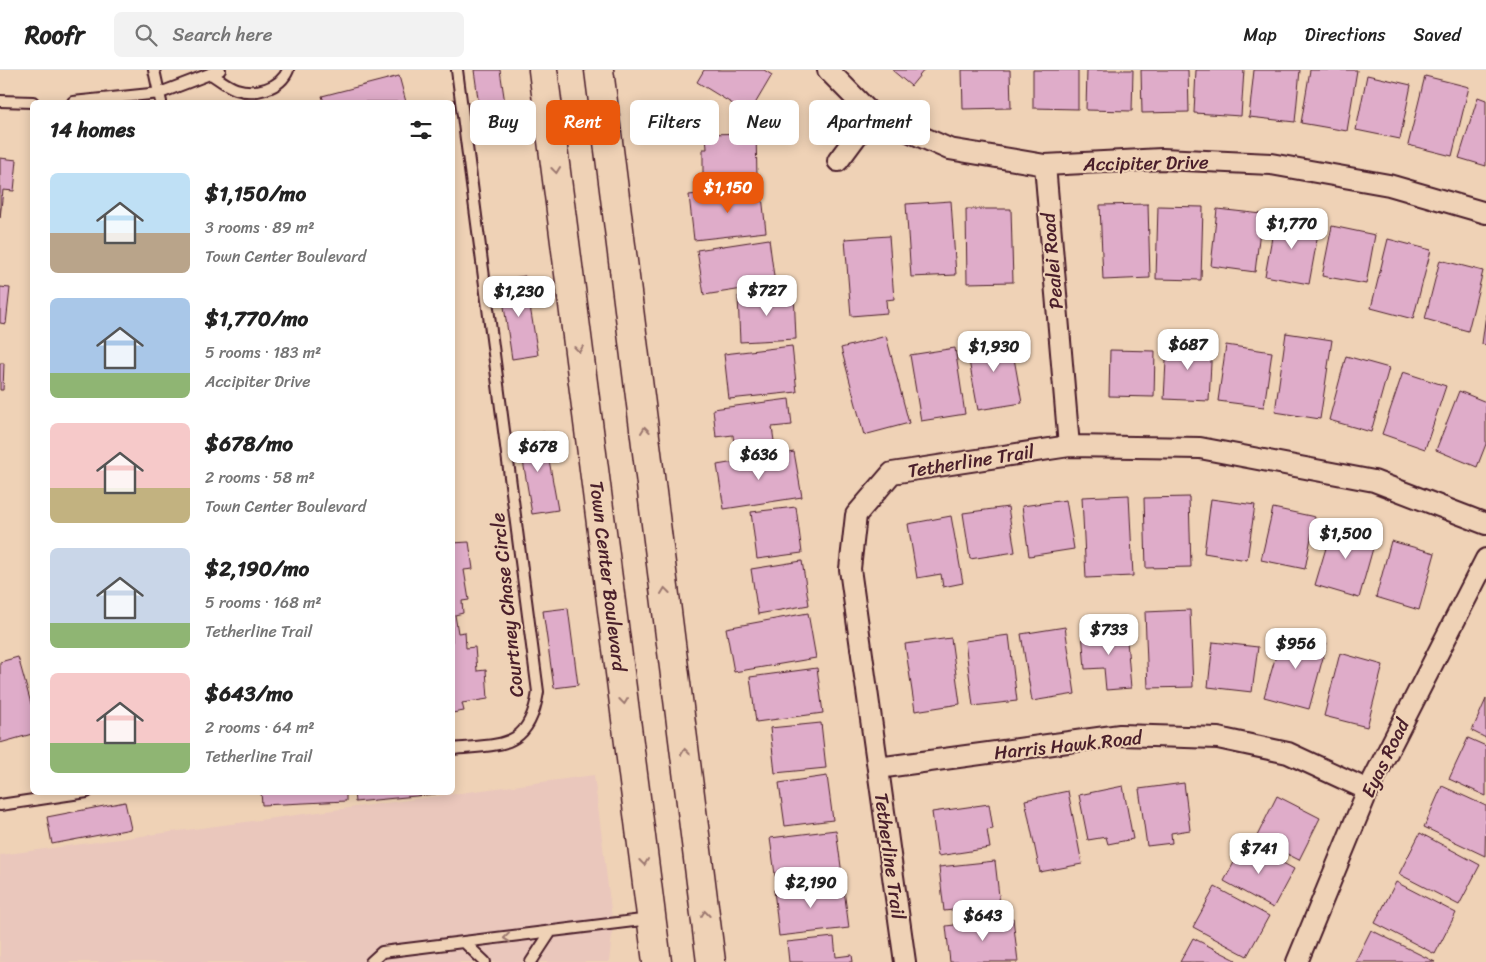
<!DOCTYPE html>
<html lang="en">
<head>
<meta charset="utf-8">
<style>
	body { margin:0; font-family:Sriracha,sans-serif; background:#f2f2f2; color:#222; height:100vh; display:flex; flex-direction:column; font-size:19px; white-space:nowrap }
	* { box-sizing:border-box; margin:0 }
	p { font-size:16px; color:#767676 }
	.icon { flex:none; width:28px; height:28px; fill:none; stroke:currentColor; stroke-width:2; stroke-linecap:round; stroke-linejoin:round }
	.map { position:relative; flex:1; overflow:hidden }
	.side { position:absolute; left:30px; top:30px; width:425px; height:695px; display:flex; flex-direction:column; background:#fff; border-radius:8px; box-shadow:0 2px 12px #0003 }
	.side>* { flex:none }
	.hud { position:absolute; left:470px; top:30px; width:475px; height:45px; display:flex; gap:10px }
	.price { position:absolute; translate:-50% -42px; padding:0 11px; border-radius:10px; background:#fff; color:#222; font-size:16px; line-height:32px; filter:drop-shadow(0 1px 2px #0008) }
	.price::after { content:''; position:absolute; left:50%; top:30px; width:15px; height:11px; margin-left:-8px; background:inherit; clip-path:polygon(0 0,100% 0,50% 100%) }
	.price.active { background:#ea580c; color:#fff }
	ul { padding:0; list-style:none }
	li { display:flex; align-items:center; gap:15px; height:125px; padding:0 20px }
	li span { display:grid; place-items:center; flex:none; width:140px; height:100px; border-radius:8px; color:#555 }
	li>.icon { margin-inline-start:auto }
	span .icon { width:60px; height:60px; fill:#fffc; stroke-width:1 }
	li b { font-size:21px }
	h2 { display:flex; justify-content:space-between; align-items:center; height:60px; padding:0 20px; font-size:21px }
	.chip { padding:0 18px; border-radius:8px; background:#fff; box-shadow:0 2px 12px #0003; font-size:18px; line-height:45px }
	.chip.active { background:#ea580c; color:#fff }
	header { display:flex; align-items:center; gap:30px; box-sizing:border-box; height:70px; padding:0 25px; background:#fff; border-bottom:1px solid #e0e0e0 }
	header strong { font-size:24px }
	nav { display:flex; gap:28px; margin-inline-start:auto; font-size:18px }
	.search { width:350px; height:45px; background:#f2f2f2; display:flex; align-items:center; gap:12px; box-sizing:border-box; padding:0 18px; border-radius:8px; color:#767676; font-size:19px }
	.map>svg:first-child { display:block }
	.built { fill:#eac7bc }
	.building { fill:#dfacc9; stroke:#4a1f2b }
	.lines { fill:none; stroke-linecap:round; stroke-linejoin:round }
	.service-casing { stroke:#4a1f2b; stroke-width:14 }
	.minor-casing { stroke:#4a1f2b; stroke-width:24 }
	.secondary-casing { stroke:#4a1f2b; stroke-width:31 }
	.service { stroke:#efd2b6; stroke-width:10 }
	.minor { stroke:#efd2b6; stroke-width:20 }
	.secondary { stroke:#efd2b6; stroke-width:28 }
	.oneway { stroke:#9c7870 }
	.labels { text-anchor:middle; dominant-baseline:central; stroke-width:4; stroke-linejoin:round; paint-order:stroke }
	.street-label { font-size:19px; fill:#4a1f2b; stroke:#efd2b6 }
</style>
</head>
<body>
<header>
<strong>Roofr</strong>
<div class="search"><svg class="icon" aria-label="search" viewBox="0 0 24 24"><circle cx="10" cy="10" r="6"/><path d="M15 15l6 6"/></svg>Search here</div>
<nav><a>Map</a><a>Directions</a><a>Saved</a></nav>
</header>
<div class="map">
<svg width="1486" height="892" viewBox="0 0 1486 892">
	<rect width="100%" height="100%" fill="#efd2b6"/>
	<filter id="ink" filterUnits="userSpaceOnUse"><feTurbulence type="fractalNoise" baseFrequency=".02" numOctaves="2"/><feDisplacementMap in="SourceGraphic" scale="10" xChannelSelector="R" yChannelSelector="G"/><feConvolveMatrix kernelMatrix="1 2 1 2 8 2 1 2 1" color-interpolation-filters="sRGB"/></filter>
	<g filter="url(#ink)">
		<path class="built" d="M 594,705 L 613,856 L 609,892 L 0,892 L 0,785 Z"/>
		<path class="building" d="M 474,0 L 500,0 L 508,53 L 482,57 Z
			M 704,0 L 764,0 L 772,5 L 749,44 L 697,12 Z
			M 892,0 L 924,0 L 911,16 Z
			M 962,0 L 1010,0 L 1011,38 L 963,39 Z
			M 1033,0 L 1078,0 L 1078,39 L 1033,38 Z
			M 1087,0 L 1133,0 L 1132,41 L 1086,40 Z
			M 1141,0 L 1188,0 L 1189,42 L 1142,43 Z
			M 1196,0 L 1244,0 L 1241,46 L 1194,43 Z
			M 1254,0 L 1300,0 L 1295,52 L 1249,47 Z
			M 1310,0 L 1357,0 L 1347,61 L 1301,53 Z
			M 1367,5 L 1411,15 L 1400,69 L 1356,60 Z
			M 399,6 L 406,32 L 324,32 L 322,26 Z
			M 1425,6 L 1469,17 L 1452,86 L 1408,75 Z
			M 1478,27 L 1486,30 L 1486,96 L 1459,88 Z
			M 756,63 L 757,108 L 703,109 L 703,79 L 707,79 L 706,64 Z
			M 0,88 L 17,90 L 14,121 L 3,120 L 0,148 Z
			M 761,117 L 766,162 L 694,170 L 689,125 Z
			M 951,131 L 956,205 L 911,207 L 906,134 Z
			M 1148,134 L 1150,208 L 1103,210 L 1100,135 Z
			M 1158,136 L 1203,137 L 1201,210 L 1156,209 Z
			M 966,139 L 1011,139 L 1013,212 L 967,213 Z
			M 1217,139 L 1262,144 L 1255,202 L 1211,196 Z
			M 1276,145 L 1320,153 L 1309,214 L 1265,206 Z
			M 1332,156 L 1375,165 L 1366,214 L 1322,206 Z
			M 889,166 L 894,229 L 886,230 L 887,243 L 851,246 L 845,169 Z
			M 769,169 L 775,214 L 704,225 L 697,180 Z
			M 1388,169 L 1431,180 L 1413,249 L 1371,238 Z
			M 1440,190 L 1483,201 L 1468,261 L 1425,249 Z
			M 525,206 L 538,285 L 512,289 L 500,210 Z
			M 0,217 L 10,218 L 6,254 L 0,253 Z
			M 794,222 L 796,269 L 740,272 L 738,226 Z
			M 1486,244 L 1486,275 L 1482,274 Z
			M 1286,263 L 1332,270 L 1320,349 L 1275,342 Z
			M 886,266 L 909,353 L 864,365 L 841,278 Z
			M 1010,266 L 1022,333 L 978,340 L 966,274 Z
			M 1167,272 L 1212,274 L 1209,331 L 1164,329 Z
			M 1226,275 L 1272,282 L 1264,337 L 1218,331 Z
			M 792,276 L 797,322 L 729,329 L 724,284 Z
			M 955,278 L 965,344 L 921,351 L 910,285 Z
			M 1110,280 L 1155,281 L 1154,327 L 1109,326 Z
			M 1346,286 L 1389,298 L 1371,362 L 1329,350 Z
			M 0,293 L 4,293 L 3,320 L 0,320 Z
			M 1403,302 L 1446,316 L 1425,379 L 1382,364 Z
			M 1459,321 L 1486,332 L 1486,374 L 1477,397 L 1436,380 Z
			M 789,329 L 792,355 L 772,357 L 775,378 L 735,383 L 733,365 L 716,367 L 713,339 Z
			M 544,362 L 558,440 L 532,444 L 519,367 Z
			M 794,382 L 802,427 L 724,439 L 717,395 Z
			M 1129,425 L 1133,506 L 1086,508 L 1082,427 Z
			M 1189,427 L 1191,497 L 1146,498 L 1144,428 Z
			M 1211,429 L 1255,435 L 1247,490 L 1204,483 Z
			M 1066,430 L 1074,479 L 1029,486 L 1022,436 Z
			M 796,437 L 802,483 L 757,489 L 751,442 Z
			M 1008,437 L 1015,482 L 970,489 L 963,443 Z
			M 1273,438 L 1315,447 L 1305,499 L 1261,490 Z
			M 951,446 L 963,513 L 943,517 L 941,504 L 917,508 L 908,454 Z
			M 1334,451 L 1377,464 L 1359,528 L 1315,515 Z
			M 1391,471 L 1435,483 L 1419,540 L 1376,527 Z
			M 469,472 L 473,499 L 464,500 L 469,530 L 462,531 L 463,543 L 455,545 L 458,563 L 465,562 L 466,578 L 475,577 L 477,601 L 486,600 L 488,629 L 462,633 L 464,641 L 452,643 L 452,473 Z
			M 802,491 L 809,535 L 758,544 L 751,499 Z
			M 568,538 L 578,615 L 554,618 L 543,541 Z
			M 1190,540 L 1193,617 L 1148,618 L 1145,542 Z
			M 808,543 L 816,588 L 734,602 L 726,558 Z
			M 1065,557 L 1075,624 L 1032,631 L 1021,564 Z
			M 1126,559 L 1131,618 L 1106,620 L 1104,598 L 1085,599 L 1082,562 Z
			M 1283,561 L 1327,573 L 1309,639 L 1264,627 Z
			M 1009,565 L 1017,631 L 973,636 L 965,571 Z
			M 951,568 L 960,634 L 915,641 L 905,574 Z
			M 1213,572 L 1258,577 L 1252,622 L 1208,617 Z
			M 1340,583 L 1383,595 L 1367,657 L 1324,646 Z
			M 18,587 L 32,637 L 32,664 L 0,673 L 0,592 Z
			M 817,598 L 823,643 L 756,652 L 750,607 Z
			M 1486,629 L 1486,668 L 1472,661 Z
			M 821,653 L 826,698 L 775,703 L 770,658 Z
			M 1468,668 L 1486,676 L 1486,726 L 1449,709 Z
			M 827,706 L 833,750 L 785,756 L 779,713 Z
			M 1184,713 L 1190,760 L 1171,763 L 1172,773 L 1147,776 L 1139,719 Z
			M 1123,716 L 1133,769 L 1108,774 L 1106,767 L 1088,770 L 1079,725 Z
			M 1442,716 L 1486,736 L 1485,786 L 1424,757 Z
			M 1068,721 L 1082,794 L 1040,802 L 1025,730 Z
			M 261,722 L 346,722 L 346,731 L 262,735 Z
			M 354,722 L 436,722 L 436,724 L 355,732 Z
			M 1277,726 L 1320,748 L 1299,790 L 1256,768 Z
			M 125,732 L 131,759 L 52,774 L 47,747 Z
			M 989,734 L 993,759 L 987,760 L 990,778 L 938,786 L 932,742 Z
			M 836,760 L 842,804 L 776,812 L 770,768 Z
			M 1420,763 L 1480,795 L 1459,835 L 1399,804 Z
			M 1245,772 L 1294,799 L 1273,838 L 1224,811 Z
			M 995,791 L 1000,835 L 944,841 L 939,797 Z
			M 843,812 L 849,858 L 779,866 L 774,820 Z
			M 1396,812 L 1456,843 L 1435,884 L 1375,853 Z
			M 1215,817 L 1269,846 L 1247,886 L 1193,857 Z
			M 1013,848 L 1018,892 L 950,892 L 946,856 Z
			M 1371,860 L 1435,892 L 1355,892 Z
			M 834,867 L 836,887 L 852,885 L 853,892 L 789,892 L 787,872 Z
			M 1193,868 L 1236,890 L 1235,892 L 1180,892 Z"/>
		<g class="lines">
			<g class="service-casing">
				<path id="service" d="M 154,0 L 161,32
					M 211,4 C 219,9 227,16 236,19 C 255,25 280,19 288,0
					M 0,31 L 33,32
					M 73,32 L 160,23 L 220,0
					M 452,679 C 501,674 529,680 538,622 L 457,0
					M 0,735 L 87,722
					M 464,872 L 485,892
					M 371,892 L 382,882 L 650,849
					M 531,892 L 550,863"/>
			</g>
			<g class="minor-casing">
				<path id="minor" d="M 828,0 L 872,45 L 949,79 L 1045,95 L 1162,89 L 1271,94 L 1389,115 L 1486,143
					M 838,91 L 872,45
					M 1045,95 L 1069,376
					M 878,698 L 1120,665 L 1218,668 L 1288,683 L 1368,720
					M 905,892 L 850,499 L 856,445 L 892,403 L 1069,376 L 1200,378 L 1374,411 L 1486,454
					M 1297,892 L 1368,720 L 1486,489"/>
			</g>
			<g class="secondary-casing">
				<path id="secondary" d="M 543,0 L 657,892
					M 599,0 L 711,892"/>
			</g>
			<use href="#service" class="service"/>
			<use href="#minor" class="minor"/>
			<use href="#secondary" class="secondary"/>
		</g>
		<defs><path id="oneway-chevron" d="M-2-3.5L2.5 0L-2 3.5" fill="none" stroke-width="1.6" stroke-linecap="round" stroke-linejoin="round" transform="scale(1.25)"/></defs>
		<g class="oneway">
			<use href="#oneway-chevron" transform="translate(556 100) rotate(83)"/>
			<use href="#oneway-chevron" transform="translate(579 279) rotate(83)"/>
			<use href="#oneway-chevron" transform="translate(645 360) rotate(-97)"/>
			<use href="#oneway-chevron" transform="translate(665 521) rotate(-97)"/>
			<use href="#oneway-chevron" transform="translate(624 631) rotate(83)"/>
			<use href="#oneway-chevron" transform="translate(685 682) rotate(-97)"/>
			<use href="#oneway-chevron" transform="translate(644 792) rotate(83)"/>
			<use href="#oneway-chevron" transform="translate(705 844) rotate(-97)"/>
			<use href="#oneway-chevron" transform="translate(507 868) rotate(174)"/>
		</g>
	</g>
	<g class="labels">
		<g class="street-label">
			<text transform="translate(1146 93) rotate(-1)">Accipiter Drive</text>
			<text transform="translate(1052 191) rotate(-95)">Pealei Road</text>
			<text transform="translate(971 391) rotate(-9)">Tetherline Trail</text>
			<text transform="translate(608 506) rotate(83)">Town Center Boulevard</text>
			<text transform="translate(507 535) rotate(-96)">Courtney Chase Circle</text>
			<text transform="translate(1068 675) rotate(-6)">Harris Hawk Road</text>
			<text transform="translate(1385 688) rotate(-64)">Eyas Road</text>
			<text transform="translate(890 786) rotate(82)">Tetherline Trail</text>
		</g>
	</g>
</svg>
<b class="price active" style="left:728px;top:144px">$1,150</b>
<b class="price" style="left:1292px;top:180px">$1,770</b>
<b class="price" style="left:767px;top:247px">$727</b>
<b class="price" style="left:519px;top:248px">$1,230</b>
<b class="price" style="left:1188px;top:301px">$687</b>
<b class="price" style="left:994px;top:303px">$1,930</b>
<b class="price" style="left:538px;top:403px">$678</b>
<b class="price" style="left:759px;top:411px">$636</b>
<b class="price" style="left:1346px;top:490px">$1,500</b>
<b class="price" style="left:1109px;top:586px">$733</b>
<b class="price" style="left:1296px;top:600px">$956</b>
<b class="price" style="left:1259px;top:805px">$741</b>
<b class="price" style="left:811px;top:839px">$2,190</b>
<b class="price" style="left:983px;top:872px">$643</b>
<div class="hud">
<a class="chip">Buy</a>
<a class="chip active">Rent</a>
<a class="chip">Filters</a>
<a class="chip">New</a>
<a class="chip">Apartment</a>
</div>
<section class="side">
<h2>14 homes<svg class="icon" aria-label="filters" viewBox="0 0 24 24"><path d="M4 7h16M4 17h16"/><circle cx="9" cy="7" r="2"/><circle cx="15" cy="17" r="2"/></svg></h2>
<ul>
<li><span style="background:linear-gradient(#bfe0f5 60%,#b9a48a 0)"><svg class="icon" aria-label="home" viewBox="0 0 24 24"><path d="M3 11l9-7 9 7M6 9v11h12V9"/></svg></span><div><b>$1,150/mo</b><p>3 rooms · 89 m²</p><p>Town Center Boulevard</p></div></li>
<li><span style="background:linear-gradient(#a9c7e8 75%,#8fb573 0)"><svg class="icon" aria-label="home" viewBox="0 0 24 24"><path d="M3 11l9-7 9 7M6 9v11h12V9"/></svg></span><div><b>$1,770/mo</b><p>5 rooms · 183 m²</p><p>Accipiter Drive</p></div></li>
<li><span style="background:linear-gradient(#f6c9c9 65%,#c2b280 0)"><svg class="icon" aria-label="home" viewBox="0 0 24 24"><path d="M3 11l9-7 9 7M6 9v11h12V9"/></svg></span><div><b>$678/mo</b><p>2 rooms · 58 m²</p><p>Town Center Boulevard</p></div></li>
<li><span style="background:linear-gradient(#c9d6e8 75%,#8fb573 0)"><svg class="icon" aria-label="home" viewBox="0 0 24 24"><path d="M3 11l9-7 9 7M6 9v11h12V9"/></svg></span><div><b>$2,190/mo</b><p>5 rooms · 168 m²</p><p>Tetherline Trail</p></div></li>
<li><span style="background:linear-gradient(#f6c9c9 70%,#8fb573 0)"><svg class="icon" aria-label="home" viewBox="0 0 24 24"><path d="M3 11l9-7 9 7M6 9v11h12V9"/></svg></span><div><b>$643/mo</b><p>2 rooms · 64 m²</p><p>Tetherline Trail</p></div></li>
</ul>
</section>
</div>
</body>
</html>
